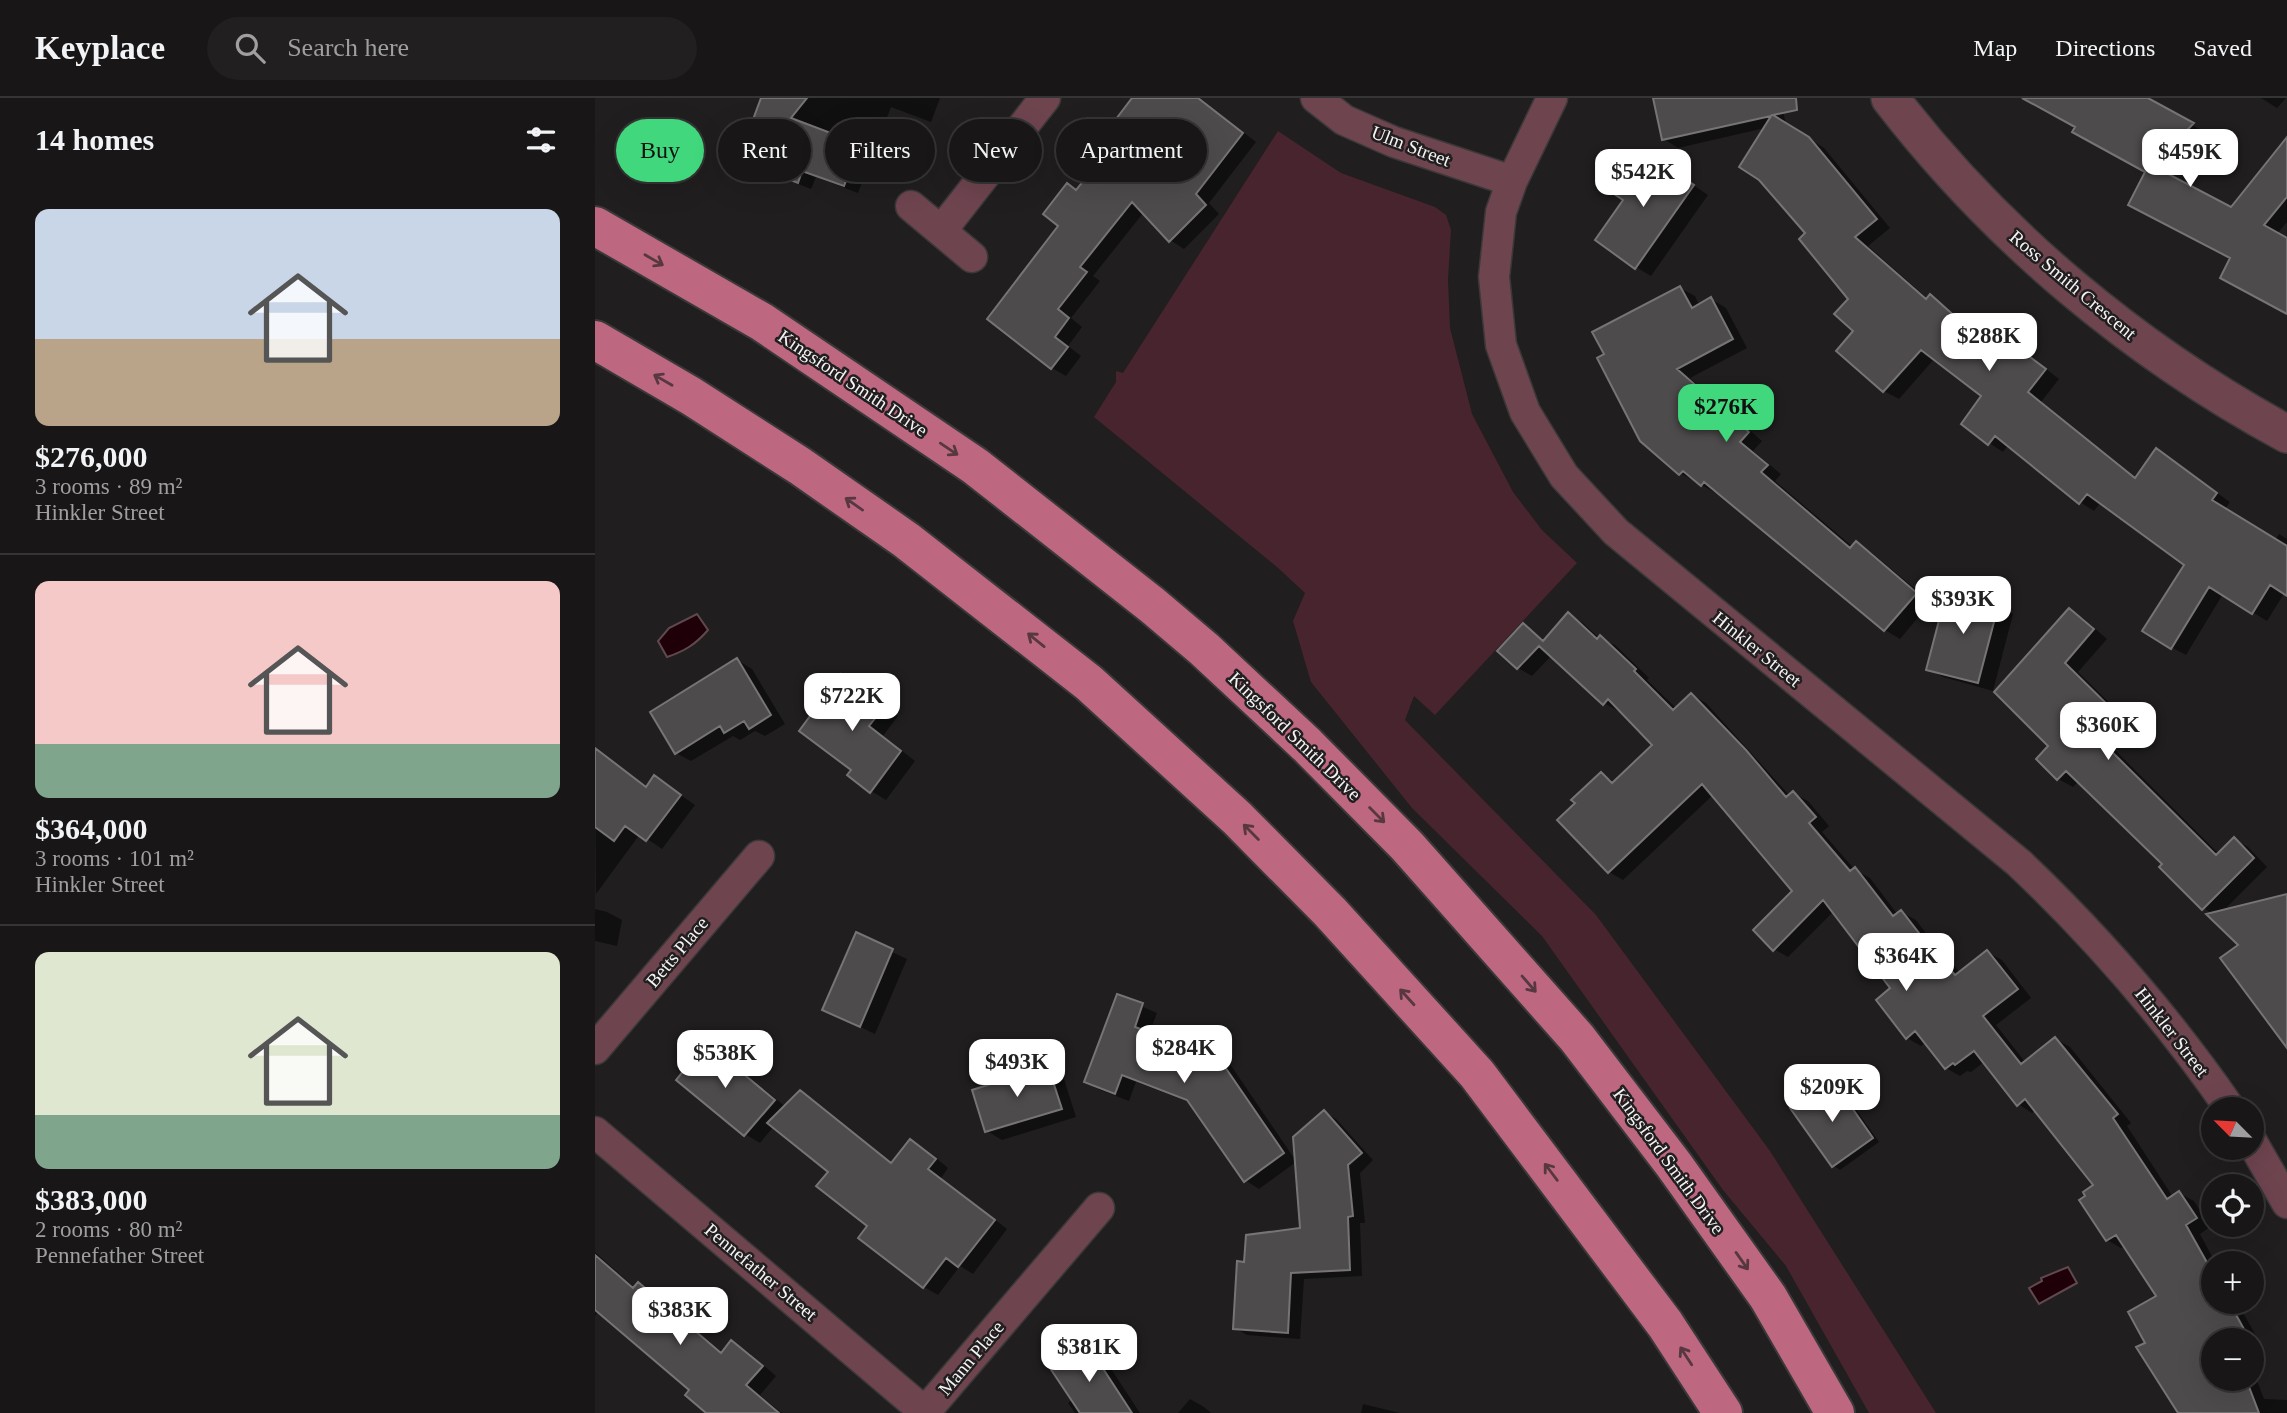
<!DOCTYPE html>
<html lang="en">
<head>
<meta charset="utf-8">
<style>
	body { margin:0; font-family:Georgia,serif; background:#211f1f; color:#f1f3f6; height:100vh; display:flex; flex-direction:column; font-size:26px; white-space:nowrap }
	* { box-sizing:border-box; margin:0 }
	p { font-size:23px; color:#9f9fa1 }
	.icon { flex:none; width:38px; height:38px; fill:none; stroke:currentColor; stroke-width:2; stroke-linecap:round; stroke-linejoin:round }
	.map { position:relative; flex:1; overflow:hidden }
	.drawer { display:flex; flex-direction:column; background:#181616; width:595px }
	.drawer>* { flex:none }
	.guide { position:absolute; left:21px; top:21px; width:665px; height:63px; display:flex; gap:14px }
	.needle { width:46px; rotate:294deg }
	.fabs { position:absolute; left:1606px; top:999px; display:grid; gap:14px }
	.fabs a { display:grid; place-items:center; width:63px; height:63px; border-radius:50%; background:#181616; box-shadow:0 7px 28px #0002,0 0 0 2px #363535; font-size:35px }
	.price { position:absolute; translate:-50% -60px; padding:0 16px; border-radius:14px; background:#fff; color:#222; font-size:23px; line-height:46px; filter:drop-shadow(0 2px 4px #0008) }
	.price::after { content:''; position:absolute; left:50%; top:42px; width:21px; height:16px; margin-left:-10px; background:inherit; clip-path:polygon(0 0,100% 0,50% 100%) }
	.price.active { background:#41d77c; color:#111 }
	ul { padding:0; list-style:none }
	li { display:grid; align-content:center; gap:14px; height:371px; padding:0 35px }
	li+li { border-top:2px solid #363535 }
	li span { display:grid; place-items:center; height:217px; border-radius:14px; color:#555 }
	li>.icon { margin-inline-start:auto }
	span .icon { width:126px; height:126px; fill:#fffc; stroke-width:1 }
	li b { font-size:30px }
	h2 { display:flex; justify-content:space-between; align-items:center; height:84px; padding:0 35px; font-size:30px }
	.pill { padding:0 24px; border-radius:32px; background:#181616; box-shadow:0 7px 28px #0002,0 0 0 2px #363535; font-size:24px; line-height:63px }
	.pill.active { background:#41d77c; color:#111 }
	header { display:flex; align-items:center; gap:42px; box-sizing:border-box; height:98px; padding:0 35px; background:#181616; border-bottom:2px solid #363535 }
	header strong { font-size:33px }
	nav { display:flex; gap:38px; margin-inline-start:auto; font-size:24px }
	.search { width:490px; height:63px; background:#211f1f; display:flex; align-items:center; gap:18px; box-sizing:border-box; padding:0 24px; border-radius:38px; color:#9f9fa1; font-size:26px }
	main { display:flex; flex:1; min-height:0 }
	.map>svg:first-child { display:block }
	.green { fill:#48242e }
	.water { fill:#200008; stroke:#60494e; stroke-width:2 }
	.shadow { fill:#0007 }
	.building { fill:#4e4b4c; stroke:#777475; stroke-width:2 }
	.lines { fill:none; stroke-linecap:round; stroke-linejoin:round }
	.minor-casing { stroke:#3a3838; stroke-width:33 }
	.tertiary-casing { stroke:#3a3838; stroke-width:40 }
	.primary-casing { stroke:#3a3838; stroke-width:42 }
	.minor { stroke:#6e444f; stroke-width:30 }
	.tertiary { stroke:#6e444f; stroke-width:37 }
	.primary { stroke:#bd6780; stroke-width:38 }
	.oneway { stroke:#573840 }
	.labels { text-anchor:middle; dominant-baseline:central; stroke-width:5; stroke-linejoin:round; paint-order:stroke }
	.street-label { font-size:19px; fill:#f5f3f3; stroke:#201e1e }
</style>
</head>
<body>
<header>
<strong>Keyplace</strong>
<div class="search"><svg class="icon" aria-label="search" viewBox="0 0 24 24"><circle cx="10" cy="10" r="6"/><path d="M15 15l6 6"/></svg>Search here</div>
<nav><a>Map</a><a>Directions</a><a>Saved</a></nav>
</header>
<main>
<section class="drawer">
<h2>14 homes<svg class="icon" aria-label="filters" viewBox="0 0 24 24"><path d="M4 7h16M4 17h16"/><circle cx="9" cy="7" r="2"/><circle cx="15" cy="17" r="2"/></svg></h2>
<ul>
<li><span style="background:linear-gradient(#c9d6e8 60%,#b9a48a 0)"><svg class="icon" aria-label="home" viewBox="0 0 24 24"><path d="M3 11l9-7 9 7M6 9v11h12V9"/></svg></span><div><b>$276,000</b><p>3 rooms · 89 m²</p><p>Hinkler Street</p></div></li>
<li><span style="background:linear-gradient(#f6c9c9 75%,#7fa58c 0)"><svg class="icon" aria-label="home" viewBox="0 0 24 24"><path d="M3 11l9-7 9 7M6 9v11h12V9"/></svg></span><div><b>$364,000</b><p>3 rooms · 101 m²</p><p>Hinkler Street</p></div></li>
<li><span style="background:linear-gradient(#dfe7d0 75%,#7fa58c 0)"><svg class="icon" aria-label="home" viewBox="0 0 24 24"><path d="M3 11l9-7 9 7M6 9v11h12V9"/></svg></span><div><b>$383,000</b><p>2 rooms · 80 m²</p><p>Pennefather Street</p></div></li>
</ul>
</section>
<div class="map">
<svg width="1692" height="1315" viewBox="0 0 1692 1315">
	<rect width="100%" height="100%" fill="#201e1e"/>
	<path class="green" d="M 683,33 L 746,75 L 840,109 L 851,117 L 856,132 L 853,182 L 855,230 L 877,316 L 918,394 L 947,432 L 982,465 L 840,617 L 819,598 L 810,622 L 1001,817 L 1175,1053 L 1341,1315 L 1274,1315 L 1191,1168 L 1128,1092 L 947,838 L 817,710 L 716,584 L 698,523 L 710,495 L 682,469 L 499,319 L 521,284 L 521,273 L 528,275 Z"/>
	<path class="water" d="M 102,516 L 113,532 C 101,546 90,553 72,559 L 63,543 L 74,530 Z
		M 1473,1169 L 1482,1185 L 1444,1206 L 1434,1190 L 1447,1183 L 1446,1180 Z"/>
	<path class="shadow" d="M 168,0 L 345,0 L 336,24 L 296,9 L 263,95 L 221,79 L 216,91 L 159,69 L 145,61 Z
		M 540,0 L 604,0 L 661,44 L 614,105 L 624,116 L 589,151 L 575,142 L 549,114 L 498,178 L 505,183 L 476,220 L 487,229 L 473,248 L 486,258 L 471,278 L 457,270 L 394,221 L 466,128 L 483,93 L 534,29 Z
		M 1060,0 L 1185,0 L 1191,26 L 1229,50 L 1295,130 L 1273,148 L 1333,201 L 1335,198 L 1349,207 L 1376,230 L 1383,221 L 1397,229 L 1464,281 L 1446,304 L 1542,380 L 1562,353 L 1635,404 L 1630,411 L 1680,442 L 1684,436 L 1692,441 L 1692,496 L 1690,494 L 1672,523 L 1628,496 L 1591,557 L 1576,549 L 1592,466 L 1506,404 L 1499,413 L 1485,404 L 1413,347 L 1408,354 L 1394,345 L 1389,297 L 1340,260 L 1304,301 L 1289,293 L 1243,253 L 1260,233 L 1255,201 L 1212,136 L 1170,30 L 1083,50 L 1069,41 Z
		M 1437,0 L 1550,0 L 1611,35 L 1571,77 L 1637,111 L 1692,53 L 1692,124 L 1682,136 L 1692,142 L 1692,214 L 1552,73 Z
		M 1666,0 L 1691,0 L 1682,10 Z
		M 1051,55 L 1113,97 L 1056,178 L 1041,169 L 1031,101 Z
		M 1085,190 L 1100,198 L 1104,207 L 1116,201 L 1131,210 L 1152,250 L 1095,280 L 1167,343 L 1158,353 L 1186,376 L 1180,383 L 1258,449 L 1261,445 L 1276,454 L 1336,504 L 1305,541 L 1290,532 L 1123,393 L 1121,395 L 1085,375 L 1046,342 Z
		M 1403,507 L 1418,516 L 1398,593 L 1348,579 L 1333,571 Z
		M 1474,512 L 1488,520 L 1512,541 L 1483,574 L 1538,628 L 1517,649 L 1624,756 L 1639,741 L 1653,749 L 1672,769 L 1627,814 L 1692,798 L 1692,947 L 1645,847 L 1618,816 L 1608,810 L 1569,766 L 1484,683 L 1478,689 L 1463,681 L 1456,648 Z
		M 974,516 L 988,525 L 1004,540 L 1020,547 L 1054,580 L 1052,582 L 1082,611 L 1097,597 L 1111,605 L 1195,698 L 1198,695 L 1213,703 L 1234,728 L 1227,734 L 1260,772 L 1275,780 L 1303,817 L 1306,814 L 1321,822 L 1348,858 L 1355,862 L 1365,875 L 1392,854 L 1407,862 L 1436,900 L 1401,927 L 1431,965 L 1461,941 L 1475,949 L 1536,1025 L 1532,1028 L 1578,1099 L 1584,1095 L 1599,1103 L 1615,1129 L 1605,1136 L 1621,1166 L 1619,1166 L 1619,1204 L 1642,1204 L 1669,1252 L 1657,1258 L 1657,1242 L 1619,1242 L 1619,1281 L 1657,1281 L 1657,1270 L 1669,1301 L 1692,1302 L 1692,1315 L 1585,1315 L 1552,1245 L 1563,1198 L 1530,1148 L 1526,1150 L 1512,1142 L 1501,1088 L 1441,1012 L 1437,1015 L 1423,1006 L 1389,964 L 1376,974 L 1372,973 L 1365,978 L 1351,970 L 1331,944 L 1326,948 L 1312,940 L 1298,891 L 1239,813 L 1193,859 L 1179,851 L 1200,793 L 1118,697 L 1028,782 L 1014,774 L 1006,676 L 1020,684 L 1060,647 L 1025,611 L 1023,613 L 1009,605 L 957,557 L 937,578 L 923,570 L 904,553 L 928,527 L 951,543 Z
		M 142,562 L 157,571 L 190,626 L 170,638 L 160,633 L 145,642 L 138,638 L 96,663 L 81,655 Z
		M 247,578 L 303,618 L 288,638 L 320,663 L 291,702 L 276,693 L 258,671 Z
		M 7,657 L 52,689 L 60,679 L 100,707 L 67,751 L 45,736 L 1,796 L 0,667 Z
		M 0,811 L 12,814 L 27,822 L 22,848 L 0,843 Z
		M 261,837 L 312,861 L 280,936 L 229,912 Z
		M 523,898 L 562,915 L 554,936 L 597,953 L 608,939 L 622,947 L 701,1063 L 729,1014 L 741,1021 L 778,1062 L 765,1075 L 770,1125 L 765,1125 L 767,1178 L 709,1181 L 705,1241 L 652,1237 L 640,1230 L 651,1166 L 706,1132 L 701,1064 L 664,1091 L 650,1082 L 597,1005 L 541,984 L 534,1003 L 505,992 L 491,984 Z
		M 111,947 L 126,956 L 191,1009 L 205,994 L 219,1002 L 298,1066 L 316,1043 L 330,1051 L 353,1070 L 346,1080 L 412,1131 L 378,1176 L 365,1168 L 343,1197 L 329,1189 L 266,1140 L 275,1128 L 235,1073 L 179,1028 L 165,1045 L 150,1036 Z
		M 453,970 L 468,978 L 481,1019 L 407,1042 L 392,1033 Z
		M 1231,987 L 1238,991 L 1245,1001 L 1248,999 L 1255,1003 L 1284,1044 L 1245,1072 L 1239,1068 L 1198,1011 Z
		M 0,1154 L 40,1190 L 43,1186 L 58,1195 L 128,1255 L 137,1244 L 152,1253 L 181,1278 L 165,1297 L 187,1315 L 113,1315 L 97,1292 L 4,1213 L 0,1218 Z
		M 492,1248 L 507,1257 L 545,1315 L 480,1315 L 473,1305 L 478,1301 Z
		M 595,1301 L 609,1309 L 616,1315 L 583,1315 Z
		M 768,1306 L 805,1315 L 766,1315 Z"/>
	<path class="building" d="M 166,0 L 212,0 L 196,20 L 265,46 L 249,88 L 207,73 L 203,85 L 143,62 Z
		M 537,0 L 603,0 L 648,35 L 601,96 L 611,107 L 574,144 L 537,104 L 485,169 L 492,174 L 463,211 L 474,220 L 460,239 L 473,249 L 456,271 L 392,221 L 463,128 L 448,116 L 472,85 L 481,92 L 531,29 L 521,21 Z
		M 1058,0 L 1201,0 L 1202,12 L 1178,17 L 1214,39 L 1282,121 L 1260,139 L 1331,201 L 1335,196 L 1373,230 L 1382,219 L 1451,271 L 1433,294 L 1540,380 L 1561,350 L 1622,395 L 1617,402 L 1692,448 L 1692,498 L 1675,487 L 1657,516 L 1614,489 L 1576,551 L 1547,533 L 1589,467 L 1492,396 L 1484,406 L 1400,338 L 1393,347 L 1366,326 L 1386,298 L 1326,252 L 1288,294 L 1241,253 L 1258,233 L 1239,216 L 1253,201 L 1204,141 L 1210,135 L 1164,82 L 1144,69 L 1176,18 L 1067,42 Z
		M 1427,0 L 1553,0 L 1599,25 L 1558,68 L 1636,109 L 1692,39 L 1692,99 L 1669,127 L 1692,140 L 1692,216 L 1625,180 L 1635,160 L 1533,107 L 1550,74 L 1477,34 L 1480,29 Z
		M 1050,53 L 1099,87 L 1040,171 L 1000,142 L 1028,102 L 1019,96 Z
		M 1085,188 L 1097,210 L 1116,199 L 1138,241 L 1082,271 L 1154,334 L 1145,344 L 1173,367 L 1166,374 L 1255,450 L 1261,443 L 1322,495 L 1289,533 L 1109,384 L 1106,388 L 1088,373 L 1084,377 L 1045,343 L 1002,260 L 1009,256 L 997,234 Z
		M 1352,492 L 1404,505 L 1383,585 L 1331,572 Z
		M 1474,510 L 1499,531 L 1470,565 L 1525,619 L 1503,640 L 1621,757 L 1639,739 L 1659,760 L 1607,812 L 1564,769 L 1567,766 L 1471,673 L 1462,682 L 1441,661 L 1453,648 L 1399,594 Z
		M 973,514 L 1002,541 L 1005,537 L 1041,571 L 1039,573 L 1078,612 L 1096,595 L 1151,652 L 1191,699 L 1198,693 L 1221,719 L 1214,725 L 1255,773 L 1260,769 L 1298,818 L 1306,812 L 1338,853 L 1340,852 L 1360,877 L 1392,852 L 1423,891 L 1388,918 L 1426,966 L 1460,939 L 1523,1016 L 1518,1020 L 1572,1101 L 1584,1093 L 1602,1120 L 1591,1127 L 1619,1177 L 1619,1204 L 1634,1204 L 1655,1242 L 1619,1242 L 1619,1281 L 1651,1281 L 1664,1315 L 1583,1315 L 1541,1249 L 1550,1245 L 1533,1214 L 1561,1198 L 1521,1137 L 1511,1143 L 1484,1102 L 1490,1098 L 1488,1094 L 1498,1087 L 1430,1001 L 1422,1008 L 1379,953 L 1360,967 L 1358,965 L 1350,971 L 1320,933 L 1311,941 L 1281,902 L 1295,890 L 1228,802 L 1178,853 L 1158,832 L 1197,793 L 1107,686 L 1013,775 L 962,722 L 980,705 L 976,702 L 1006,674 L 1017,685 L 1057,647 L 1013,601 L 1008,607 L 944,548 L 922,571 L 902,553 L 928,525 L 948,543 Z
		M 142,560 L 176,617 L 154,631 L 149,623 L 129,635 L 125,628 L 80,656 L 55,614 Z
		M 246,576 L 290,608 L 274,628 L 306,653 L 275,695 L 252,677 L 256,672 L 204,633 Z
		M 0,650 L 51,689 L 59,677 L 86,697 L 51,743 L 30,728 L 19,743 L 0,729 Z
		M 1692,796 L 1692,950 L 1625,860 L 1643,847 L 1611,816 Z
		M 261,834 L 298,851 L 265,929 L 227,912 Z
		M 522,896 L 548,905 L 540,929 L 597,950 L 608,937 L 689,1055 L 649,1084 L 592,1002 L 527,977 L 520,996 L 489,984 Z
		M 111,945 L 180,1002 L 149,1038 L 81,982 Z
		M 453,968 L 467,1011 L 390,1034 L 377,992 Z
		M 1231,985 L 1242,1001 L 1248,997 L 1278,1040 L 1237,1069 L 1195,1010 Z
		M 205,992 L 296,1065 L 315,1041 L 341,1061 L 333,1071 L 400,1122 L 363,1169 L 351,1160 L 328,1190 L 263,1140 L 272,1128 L 221,1088 L 233,1074 L 172,1025 Z
		M 729,1012 L 767,1055 L 753,1067 L 758,1118 L 753,1119 L 755,1172 L 696,1175 L 693,1235 L 638,1231 L 642,1163 L 649,1164 L 651,1137 L 705,1130 L 698,1039 Z
		M 0,1157 L 38,1190 L 43,1184 L 126,1255 L 136,1242 L 168,1268 L 151,1287 L 184,1315 L 111,1315 L 90,1297 L 94,1292 L 0,1212 Z
		M 492,1246 L 537,1315 L 485,1315 L 455,1270 Z"/>
	<g class="lines">
		<g class="minor-casing">
			<path id="minor" d="M 721,0 L 749,22 L 799,44 L 917,83
				M 957,0 L 917,83 L 906,114 L 899,179 L 906,247 L 930,314 L 969,378 L 1021,434 L 1424,765 C 1503,840 1574,922 1636,1012
				M 316,108 L 377,159
				M 346,133 L 450,0
				M 0,951 L 164,758
				M 0,1034 L 331,1315
				M 1657,1044 L 1692,1105
				M 330,1314 L 504,1110"/>
		</g>
		<g class="tertiary-casing">
			<path id="tertiary" d="M 1295,0 C 1401,138 1539,253 1692,336"/>
		</g>
		<g class="primary-casing">
			<path id="primary" d="M 0,128 L 167,224 L 380,368 L 557,507 L 609,551 L 712,647 L 812,748 L 982,940 L 1079,1067 L 1173,1199 L 1240,1315
				M 0,242 L 96,298 L 205,368 L 311,442 L 494,585 L 642,720 L 735,814 L 882,976 L 1070,1226 L 1128,1315"/>
		</g>
		<use href="#minor" class="minor"/>
		<use href="#tertiary" class="tertiary"/>
		<use href="#primary" class="primary"/>
	</g>
	<defs><path id="oneway-shaft" d="M-6 0H5M1.5-3L5.5 0L1.5 3" fill="none" stroke-width="1.6" stroke-linecap="round" stroke-linejoin="round" transform="scale(1.75)"/></defs>
	<g class="oneway">
		<use href="#oneway-shaft" transform="translate(59 162) rotate(30)"/>
		<use href="#oneway-shaft" transform="translate(68 282) rotate(-150)"/>
		<use href="#oneway-shaft" transform="translate(354 351) rotate(34)"/>
		<use href="#oneway-shaft" transform="translate(259 406) rotate(-145)"/>
		<use href="#oneway-shaft" transform="translate(441 542) rotate(-141)"/>
		<use href="#oneway-shaft" transform="translate(782 717) rotate(45)"/>
		<use href="#oneway-shaft" transform="translate(656 734) rotate(-135)"/>
		<use href="#oneway-shaft" transform="translate(934 886) rotate(49)"/>
		<use href="#oneway-shaft" transform="translate(812 899) rotate(-132)"/>
		<use href="#oneway-shaft" transform="translate(956 1074) rotate(-127)"/>
		<use href="#oneway-shaft" transform="translate(1147 1163) rotate(55)"/>
		<use href="#oneway-shaft" transform="translate(1091 1258) rotate(-123)"/>
	</g>
	<g class="labels">
		<g class="street-label">
			<text transform="translate(816 48) rotate(21)">Ulm Street</text>
			<text transform="translate(1478 187) rotate(40)">Ross Smith Crescent</text>
			<text transform="translate(258 285) rotate(34)">Kingsford Smith Drive</text>
			<text transform="translate(1162 551) rotate(39)">Hinkler Street</text>
			<text transform="translate(700 638) rotate(44)">Kingsford Smith Drive</text>
			<text transform="translate(82 854) rotate(-50)">Betts Place</text>
			<text transform="translate(1577 934) rotate(52)">Hinkler Street</text>
			<text transform="translate(1074 1063) rotate(54)">Kingsford Smith Drive</text>
			<text transform="translate(166 1174) rotate(40)">Pennefather Street</text>
			<text transform="translate(376 1260) rotate(-50)">Mann Place</text>
		</g>
	</g>
</svg>
<div class="fabs">
<a><svg class="needle" viewBox="-14 -14 28 28"><path d="M0-13l5 13h-10z" fill="#e53935"/><path d="M0 13l5-13h-10z" fill="#9f9fa1"/></svg></a>
<a><svg class="icon" aria-label="locate" viewBox="0 0 24 24"><circle cx="12" cy="12" r="6"/><path d="M12 2v4M12 18v4M2 12h4M18 12h4"/></svg></a>
<a>+</a>
<a>−</a>
</div>
<b class="price" style="left:1595px;top:91px">$459K</b>
<b class="price" style="left:1048px;top:111px">$542K</b>
<b class="price" style="left:1394px;top:275px">$288K</b>
<b class="price active" style="left:1131px;top:346px">$276K</b>
<b class="price" style="left:1368px;top:538px">$393K</b>
<b class="price" style="left:257px;top:635px">$722K</b>
<b class="price" style="left:1513px;top:664px">$360K</b>
<b class="price" style="left:1311px;top:895px">$364K</b>
<b class="price" style="left:589px;top:987px">$284K</b>
<b class="price" style="left:130px;top:992px">$538K</b>
<b class="price" style="left:422px;top:1001px">$493K</b>
<b class="price" style="left:1237px;top:1026px">$209K</b>
<b class="price" style="left:85px;top:1249px">$383K</b>
<b class="price" style="left:494px;top:1286px">$381K</b>
<div class="guide">
<a class="pill active">Buy</a>
<a class="pill">Rent</a>
<a class="pill">Filters</a>
<a class="pill">New</a>
<a class="pill">Apartment</a>
</div>
</div>
</main>
</body>
</html>
